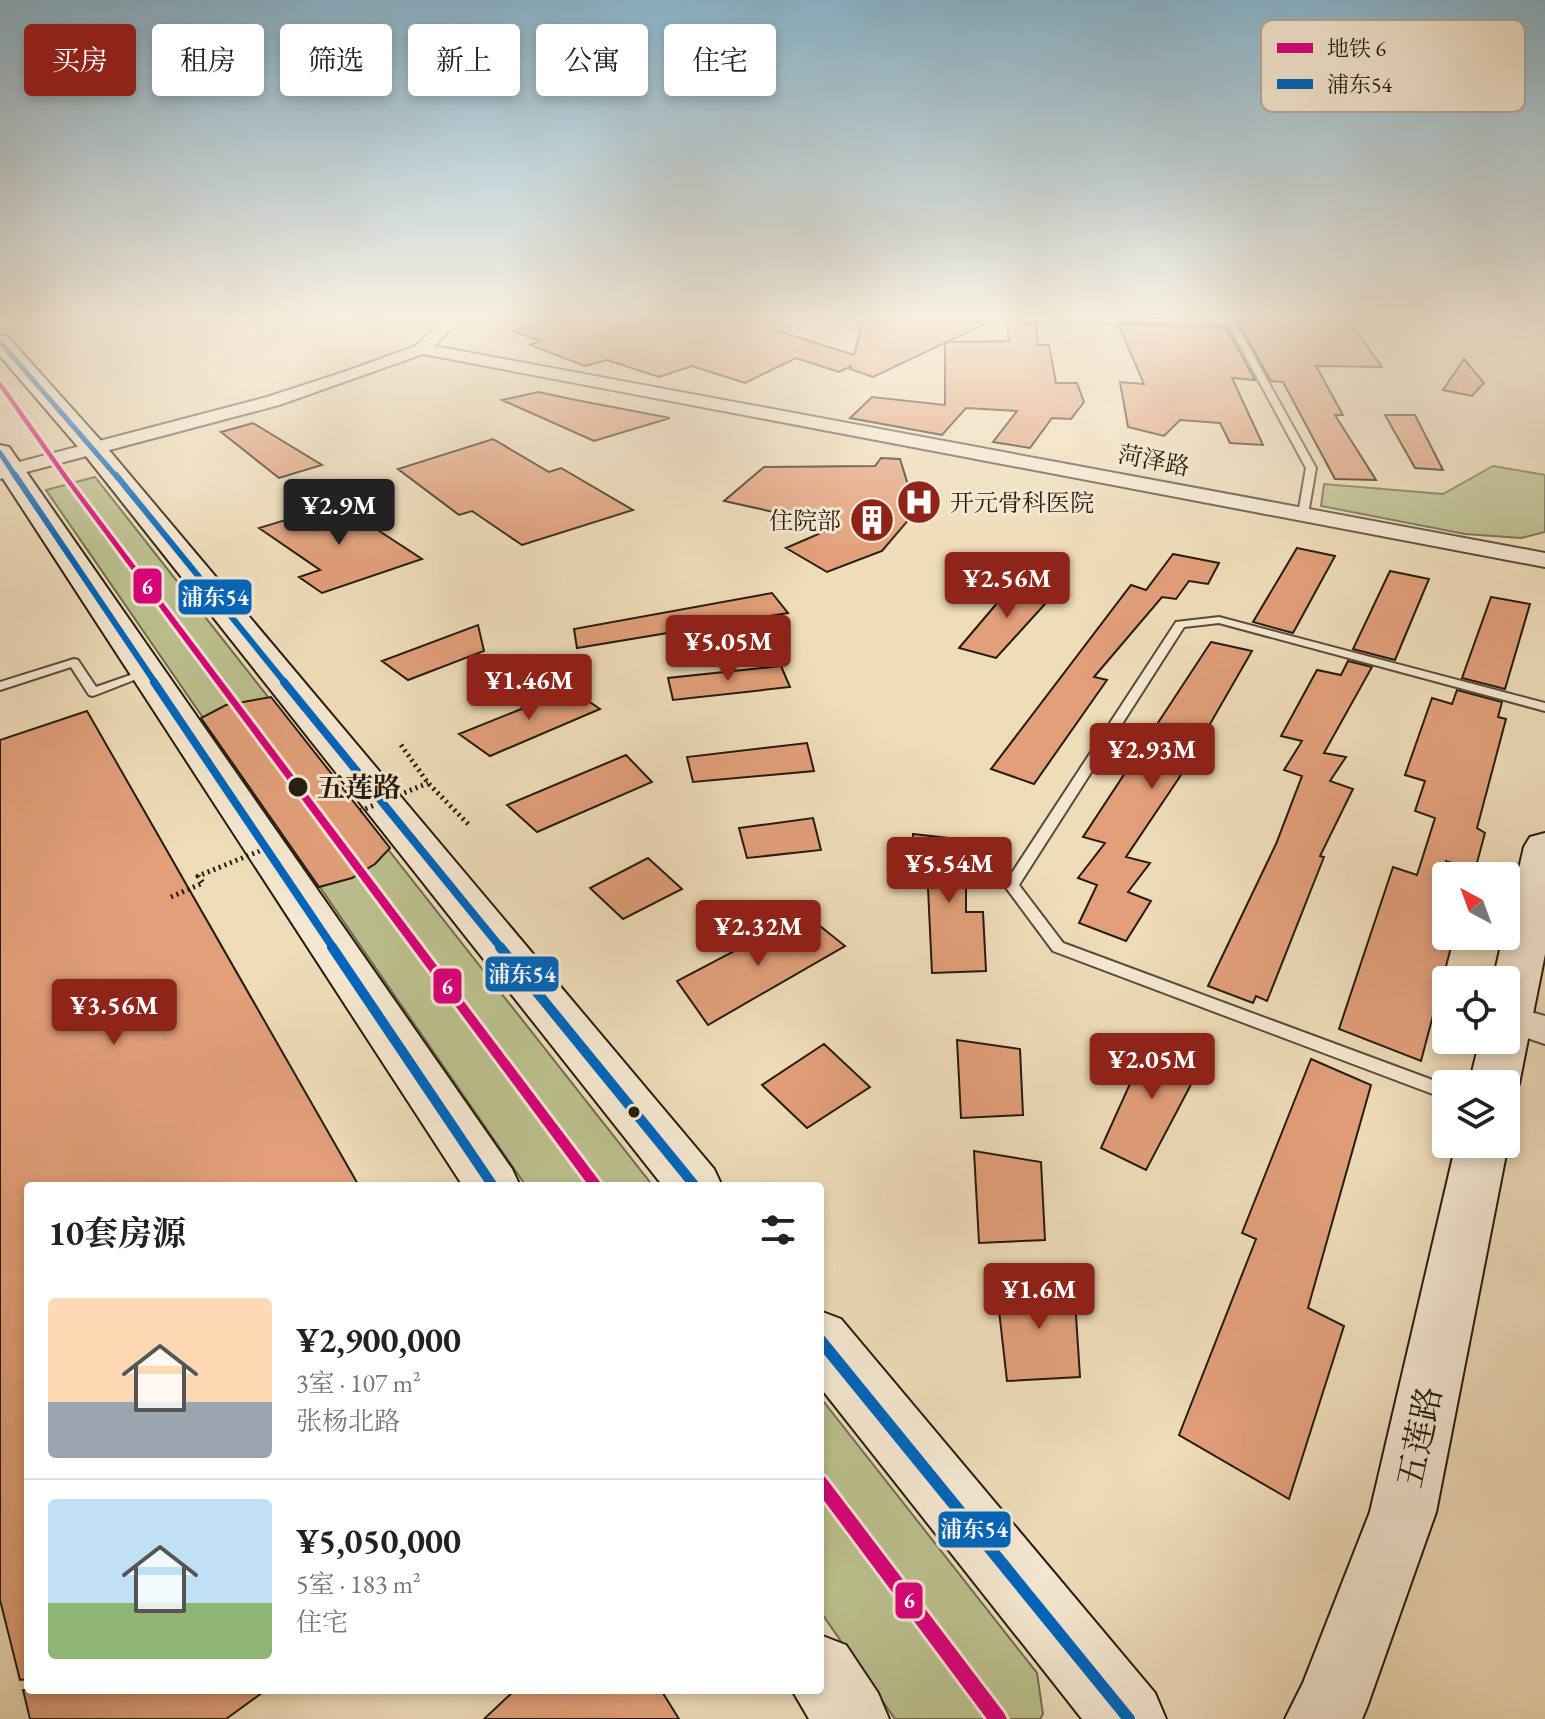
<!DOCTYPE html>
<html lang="zh">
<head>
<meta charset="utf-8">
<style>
	body { margin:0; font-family:"EB Garamond","Noto Serif SC",serif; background:#f2f2f2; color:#222; height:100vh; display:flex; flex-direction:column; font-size:30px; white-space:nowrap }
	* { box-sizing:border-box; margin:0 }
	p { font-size:26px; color:#767676 }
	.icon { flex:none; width:44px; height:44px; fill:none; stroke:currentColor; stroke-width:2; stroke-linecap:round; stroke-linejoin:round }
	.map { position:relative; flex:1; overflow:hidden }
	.side { position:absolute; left:24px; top:1182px; width:800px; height:512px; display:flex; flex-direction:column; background:#fff; border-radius:8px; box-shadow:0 4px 12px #0003 }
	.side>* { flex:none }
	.banner { position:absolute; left:24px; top:24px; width:800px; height:72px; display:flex; gap:16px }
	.needle { width:52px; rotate:319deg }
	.tools { position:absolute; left:1432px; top:862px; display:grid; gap:16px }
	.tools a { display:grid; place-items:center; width:88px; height:88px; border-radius:8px; background:#fff; box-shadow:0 4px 12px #0003; font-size:40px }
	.price { position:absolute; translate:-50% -68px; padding:0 18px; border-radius:8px; background:#8f2418; color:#fff; font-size:26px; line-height:52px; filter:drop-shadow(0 2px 4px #0008) }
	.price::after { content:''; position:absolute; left:50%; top:48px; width:24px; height:18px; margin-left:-12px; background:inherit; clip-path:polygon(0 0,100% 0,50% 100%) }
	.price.on { background:#222; color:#fff }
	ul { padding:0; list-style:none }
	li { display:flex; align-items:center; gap:24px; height:200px; padding:0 24px }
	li+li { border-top:2px solid #e0e0e0 }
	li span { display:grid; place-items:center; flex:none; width:224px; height:160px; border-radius:8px; color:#555 }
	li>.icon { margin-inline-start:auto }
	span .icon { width:96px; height:96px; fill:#fffc; stroke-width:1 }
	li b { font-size:34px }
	h2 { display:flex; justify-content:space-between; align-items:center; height:96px; padding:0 24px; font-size:34px }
	.tag { padding:0 28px; border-radius:8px; background:#fff; box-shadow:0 4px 12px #0003; font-size:28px; line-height:72px }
	.tag.on { background:#8f2418; color:#fff }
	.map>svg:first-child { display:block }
	.green { fill:#bbc08e; stroke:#706e50; stroke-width:2 }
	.building { fill:#e29f79; stroke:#251b11; stroke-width:2 }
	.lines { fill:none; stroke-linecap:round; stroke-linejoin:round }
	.lane-casing { stroke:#584b3b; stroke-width:4 }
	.street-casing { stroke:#584b3b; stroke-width:4 }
	.secondary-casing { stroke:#251b11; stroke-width:4 }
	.path { stroke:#251b11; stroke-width:5; stroke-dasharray:2 4; stroke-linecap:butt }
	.lane { fill:#f5e8d2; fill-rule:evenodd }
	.street { fill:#f5e8d2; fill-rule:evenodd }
	.secondary { fill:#f5e8d2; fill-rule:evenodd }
	.path-bridge { stroke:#251b11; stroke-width:5; stroke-dasharray:2 4; stroke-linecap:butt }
	.bus-1-far4-casing { stroke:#f5e8d2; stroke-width:9 }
	.bus-1-far3-casing { stroke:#f5e8d2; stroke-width:10 }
	.bus-1-far2-casing { stroke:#f5e8d2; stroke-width:14 }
	.bus-1-far1-casing { stroke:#f5e8d2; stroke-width:16 }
	.bus-1-casing { stroke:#f5e8d2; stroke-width:18 }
	.bus-1-far4 { stroke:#0065bd; stroke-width:5 }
	.bus-1-far3 { stroke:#0065bd; stroke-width:6 }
	.bus-1-far2 { stroke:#0065bd; stroke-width:8 }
	.bus-1-far1 { stroke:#0065bd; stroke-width:10 }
	.bus-1 { stroke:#0065bd; stroke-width:12 }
	.metro-1-casing { stroke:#f5e8d2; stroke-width:6 }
	.metro-1 { fill:#d9017a; fill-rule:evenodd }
	.stop-dot { fill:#251b11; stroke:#f5e8d2; stroke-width:3 }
	.labels { text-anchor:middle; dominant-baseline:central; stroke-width:6; stroke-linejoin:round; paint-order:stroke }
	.far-street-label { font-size:24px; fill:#251b11; stroke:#f5e8d2 }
	.far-poi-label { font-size:24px; fill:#251b11; stroke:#f5e8d2; text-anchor:start }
	.stop-label { font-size:28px; font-weight:bold; fill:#251b11; stroke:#f5e8d2; text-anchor:start }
	.near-street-label { font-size:34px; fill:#251b11; stroke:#f5e8d2 }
	.key { fill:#f5e8d2; stroke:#b7aa98; stroke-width:2 }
	.key-label { font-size:22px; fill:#251b11 }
	.line-badge { stroke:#f5e8d2; stroke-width:3 }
	.badge-label { font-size:22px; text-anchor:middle; font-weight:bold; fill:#fff }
</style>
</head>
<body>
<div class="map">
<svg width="1545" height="1719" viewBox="0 0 1545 1719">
	<rect width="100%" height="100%" fill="#efdcb9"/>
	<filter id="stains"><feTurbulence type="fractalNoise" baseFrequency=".0025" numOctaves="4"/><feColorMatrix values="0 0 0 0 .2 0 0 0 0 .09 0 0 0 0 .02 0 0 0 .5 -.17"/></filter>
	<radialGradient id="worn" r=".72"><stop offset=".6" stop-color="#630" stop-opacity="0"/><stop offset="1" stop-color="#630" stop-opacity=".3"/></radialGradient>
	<path class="green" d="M 1493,466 L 1545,475 L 1545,532 L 1521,538 L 1465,534 L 1321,506 L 1324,484 L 1443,494 Z
		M 95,477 L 653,1186 L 526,1186 L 46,490 Z
		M 820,1397 L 1037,1673 L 1043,1714 L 1040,1719 L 895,1719 L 820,1611 Z"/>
	<path class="building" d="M 567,315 L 814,315 L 778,331 L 854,355 L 864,316 L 989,322 L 873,377 L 850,369 L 851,366 L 839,372 L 796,358 L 745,383 L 692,366 L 659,377 L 607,360 L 585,366 L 530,345 L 540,341 L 513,331 Z
		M 1234,315 L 1342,315 L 1355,329 L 1382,367 L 1316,366 L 1343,415 L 1335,415 L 1376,480 L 1335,479 L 1283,382 L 1271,381 Z
		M 1007,322 L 1036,323 L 1038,345 L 1049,345 L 1056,383 L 1077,383 L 1084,402 L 1071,419 L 1052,418 L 1030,448 L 993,442 L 1017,411 L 966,408 L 942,435 L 850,418 L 872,397 L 945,405 L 945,342 L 1009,341 Z
		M 1118,324 L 1226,327 L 1255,380 L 1232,378 L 1263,445 L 1230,443 L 1220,423 L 1180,420 L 1164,436 L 1128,427 L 1120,382 L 1144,384 Z
		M 1464,359 L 1484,383 L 1472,396 L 1443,390 Z
		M 538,392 L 576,400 L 670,418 L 594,441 L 502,400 Z
		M 1385,415 L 1415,415 L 1443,470 L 1415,468 Z
		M 253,423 L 322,465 L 279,478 L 221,432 Z
		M 493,439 L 549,472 L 561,468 L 633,510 L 522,545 L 472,511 L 459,515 L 398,469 Z
		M 881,458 L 900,459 L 916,511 L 882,551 L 827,572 L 786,548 L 837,526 L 724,501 L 764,467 L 875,466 Z
		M 338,504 L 422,559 L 322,593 L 299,577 L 320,570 L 259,528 Z
		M 1297,548 L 1335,556 L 1293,633 L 1253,622 Z
		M 1173,554 L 1219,563 L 1208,584 L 1189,581 L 1176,599 L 1162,597 L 1094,677 L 1107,680 L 1034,784 L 991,769 L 1131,585 L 1146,590 Z
		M 1390,571 L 1429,579 L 1395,660 L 1353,649 Z
		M 1015,582 L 1055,593 L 996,658 L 959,648 Z
		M 772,593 L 788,613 L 577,648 L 574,629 Z
		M 1491,597 L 1530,604 L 1505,689 L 1462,678 Z
		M 478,625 L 484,651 L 408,680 L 382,661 Z
		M 1211,642 L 1252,651 L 1179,778 L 1126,857 L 1150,863 L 1128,892 L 1151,901 L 1126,941 L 1079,923 L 1097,885 L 1078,878 L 1105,843 L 1083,837 Z
		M 1348,661 L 1372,667 L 1324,753 L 1346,757 L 1330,781 L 1353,789 L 1320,856 L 1324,857 L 1267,1001 L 1256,996 L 1253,1003 L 1208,986 L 1276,844 L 1302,776 L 1284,770 L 1302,741 L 1281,736 L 1317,670 L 1341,675 Z
		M 781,666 L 790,687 L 673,700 L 668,678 Z
		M 571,689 L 600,709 L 490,756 L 459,734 Z
		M 1457,690 L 1502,702 L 1498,717 L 1506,719 L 1477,828 L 1485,833 L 1475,870 L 1446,861 L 1446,936 L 1454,936 L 1421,1061 L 1339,1029 L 1393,867 L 1417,875 L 1435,818 L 1415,811 L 1425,781 L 1405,775 L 1432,698 L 1452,704 Z
		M 271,697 L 390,848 L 375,864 L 352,878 L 319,887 L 201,718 L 226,705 Z
		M 87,711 L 359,1186 L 28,1186 L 28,1679 L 20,1680 L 0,1600 L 0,740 Z
		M 807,743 L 814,771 L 693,782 L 687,757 Z
		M 626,755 L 652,782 L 537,832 L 507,805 Z
		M 813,818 L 821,850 L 747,858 L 739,828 Z
		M 913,834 L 966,840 L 966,912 L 983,912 L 986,971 L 932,973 L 928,888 L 915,888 Z
		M 648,858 L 682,889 L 623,919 L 590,888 Z
		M 805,914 L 845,946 L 708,1025 L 677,981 Z
		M 1152,1035 L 1205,1058 L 1146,1170 L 1101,1148 Z
		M 957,1040 L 1020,1049 L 1023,1115 L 961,1118 Z
		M 824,1044 L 870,1087 L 807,1128 L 762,1085 Z
		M 1311,1059 L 1371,1085 L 1308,1308 L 1344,1326 L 1289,1499 L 1179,1435 L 1256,1239 L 1242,1233 Z
		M 974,1151 L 1041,1162 L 1045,1240 L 979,1243 Z
		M 996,1284 L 1074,1285 L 1080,1377 L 1007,1381 Z
		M 23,1690 L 266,1690 L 226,1719 L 30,1719 Z
		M 515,1690 L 661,1690 L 679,1719 L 484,1719 Z"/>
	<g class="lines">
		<g class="lane-casing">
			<path id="lane" d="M 919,315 L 1226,320 L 1225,315 L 1231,315 L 1316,468 L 1308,514 L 1303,517 L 1298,514 L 1306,468 L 1228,324 L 922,317 Z
				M 1219,617 L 1545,703 L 1545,711 L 1219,623 L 1184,627 L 1019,885 L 1063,943 L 1446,1085 L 1446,1099 L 1053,951 L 1004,885 L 1176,622 Z
				M 74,659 L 78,660 L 96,687 L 142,671 L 150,671 L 152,673 L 93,696 L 89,695 L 71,667 L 0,690 L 0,682 Z"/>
		</g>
		<g class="street-casing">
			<path id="street" d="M 449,315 L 465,315 L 434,346 L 1545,553 L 1545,567 L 423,354 L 279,405 L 0,479 L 0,467 L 267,397 L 344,372 L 416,346 Z
				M 1509,1006 L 1545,1016 L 1545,1044 L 1506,1031 L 1506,1007 Z"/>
		</g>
		<g class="secondary-casing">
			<path id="secondary" d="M 0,335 L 8,337 L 103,443 L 714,1169 L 722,1186 L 663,1186 L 85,455 L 0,356 Z
				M 0,445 L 9,447 L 512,1169 L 520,1186 L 463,1186 L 0,474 Z
				M 1545,833 L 1545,954 L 1519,1084 L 1512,1099 L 1506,1101 L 1506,1084 L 1469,1084 L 1480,1040 L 1506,1040 L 1506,980 L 1493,980 L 1524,847 L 1530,837 Z
				M 1506,1139 L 1508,1144 L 1436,1512 L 1367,1707 L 1362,1719 L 1285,1719 L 1303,1683 L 1370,1512 L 1456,1144 L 1506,1144 Z
				M 820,1311 L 841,1319 L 1155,1693 L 1166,1719 L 1082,1719 L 820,1387 Z
				M 820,1635 L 846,1645 L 878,1693 L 889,1719 L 809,1719 L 792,1690 L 820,1690 Z"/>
		</g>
		<path class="path" d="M 401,745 L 428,783 L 470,826"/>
		<use href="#lane" class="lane"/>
		<use href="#street" class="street"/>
		<use href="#secondary" class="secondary"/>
		<path class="path-bridge" d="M 360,811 L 428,783
			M 171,897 L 203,883 L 198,876 L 272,846"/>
		<g class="bus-1-far4-casing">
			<path id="bus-1-far4" d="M 0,342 L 117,477
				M 0,453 L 16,477"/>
		</g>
		<g class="bus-1-far3-casing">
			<path id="bus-1-far3" d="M 15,475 L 156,684
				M 116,475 L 286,684"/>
		</g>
		<g class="bus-1-far2-casing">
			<path id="bus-1-far2" d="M 154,682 L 334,949
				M 284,682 L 502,949"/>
		</g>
		<g class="bus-1-far1-casing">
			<path id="bus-1-far1" d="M 332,947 L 493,1186
				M 500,947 L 695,1186"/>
		</g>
		<g class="bus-1-casing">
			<path id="bus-1" d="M 820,1340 L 1129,1719"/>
		</g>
		<use href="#bus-1-far4" class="bus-1-far4"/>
		<use href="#bus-1-far3" class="bus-1-far3"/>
		<use href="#bus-1-far2" class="bus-1-far2"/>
		<use href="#bus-1-far1" class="bus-1-far1"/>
		<use href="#bus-1" class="bus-1"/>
		<g class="metro-1-casing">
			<path id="metro-1" d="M 0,382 L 2,383 L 69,478 L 603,1186 L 589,1186 L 65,480 L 0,388 Z
				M 820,1474 L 825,1477 L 1004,1713 L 1007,1719 L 987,1719 L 820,1495 Z"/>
		</g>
		<use href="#metro-1" class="metro-1"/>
	</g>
	<linearGradient id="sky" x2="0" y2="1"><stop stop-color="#89b7d0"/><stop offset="0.57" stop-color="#f8efe0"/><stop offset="1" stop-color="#f8efe0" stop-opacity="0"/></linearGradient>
	<rect width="1545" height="555" fill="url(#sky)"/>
	<defs>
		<g id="hospital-disc" transform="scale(2.3)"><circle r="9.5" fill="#8f2418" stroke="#f5e8d2"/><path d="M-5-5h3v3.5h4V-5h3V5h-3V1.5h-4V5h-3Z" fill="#fff"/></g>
		<g id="building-disc" transform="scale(2.3)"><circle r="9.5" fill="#8f2418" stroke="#f5e8d2"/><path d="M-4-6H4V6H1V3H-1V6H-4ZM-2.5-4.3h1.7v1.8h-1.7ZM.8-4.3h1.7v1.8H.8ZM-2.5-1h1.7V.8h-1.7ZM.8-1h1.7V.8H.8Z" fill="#fff"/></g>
	</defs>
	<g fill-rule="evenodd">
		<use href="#hospital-disc" x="919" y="502"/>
		<use href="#building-disc" x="872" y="520"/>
	</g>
	<g class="stop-dot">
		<circle cx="298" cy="787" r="11"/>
		<circle cx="634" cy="1112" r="7"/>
	</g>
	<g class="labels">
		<g class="far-street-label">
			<text transform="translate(1154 460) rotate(11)">菏泽路</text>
		</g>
		<g class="far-poi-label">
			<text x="950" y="502">开元骨科医院</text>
			<text x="841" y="520" text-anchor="end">住院部</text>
		</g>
		<g class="stop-label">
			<text x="317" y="787">五莲路</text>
		</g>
		<g class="near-street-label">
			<text transform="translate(1419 1437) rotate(-78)">五莲路</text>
		</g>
	</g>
	<rect x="1261" y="20" width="264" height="92" rx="12" class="key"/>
	<rect x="1277" y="43" width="36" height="10" fill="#d9017a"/>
	<rect x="1277" y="79" width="36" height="10" fill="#0065bd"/>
	<g class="key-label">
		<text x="1327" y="56">地铁 6</text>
		<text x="1327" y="92">浦东54</text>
	</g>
	<g class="line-badge">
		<rect x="132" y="567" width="31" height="38" rx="8" fill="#d9017a"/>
		<rect x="177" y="578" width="76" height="38" rx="8" fill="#0065bd"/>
		<rect x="484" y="955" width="76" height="38" rx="8" fill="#0065bd"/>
		<rect x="432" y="967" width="31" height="38" rx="8" fill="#d9017a"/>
		<rect x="937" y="1510" width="75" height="39" rx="8" fill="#0065bd"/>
		<rect x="894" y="1581" width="30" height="39" rx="8" fill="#d9017a"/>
	</g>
	<g class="badge-label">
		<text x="147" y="594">6</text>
		<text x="215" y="605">浦东54</text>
		<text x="522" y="982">浦东54</text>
		<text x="447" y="994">6</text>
		<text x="974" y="1537">浦东54</text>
		<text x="909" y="1608">6</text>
	</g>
	<rect width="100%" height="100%" filter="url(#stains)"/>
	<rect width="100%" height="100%" fill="url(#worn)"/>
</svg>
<div class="tools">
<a><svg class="needle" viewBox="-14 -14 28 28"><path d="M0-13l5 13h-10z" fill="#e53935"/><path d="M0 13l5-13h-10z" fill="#767676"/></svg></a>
<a><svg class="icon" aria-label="locate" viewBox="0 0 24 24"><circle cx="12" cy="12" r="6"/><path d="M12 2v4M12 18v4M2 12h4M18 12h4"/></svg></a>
<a><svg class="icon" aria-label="layers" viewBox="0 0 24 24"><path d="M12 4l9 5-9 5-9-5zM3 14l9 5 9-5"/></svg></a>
</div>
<b class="price on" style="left:339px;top:547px">¥2.9M</b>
<b class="price" style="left:1007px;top:620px">¥2.56M</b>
<b class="price" style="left:728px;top:683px">¥5.05M</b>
<b class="price" style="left:529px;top:722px">¥1.46M</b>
<b class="price" style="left:1152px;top:791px">¥2.93M</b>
<b class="price" style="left:949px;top:905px">¥5.54M</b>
<b class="price" style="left:758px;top:968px">¥2.32M</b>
<b class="price" style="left:114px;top:1047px">¥3.56M</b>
<b class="price" style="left:1152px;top:1101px">¥2.05M</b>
<b class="price" style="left:1039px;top:1331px">¥1.6M</b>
<div class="banner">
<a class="tag on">买房</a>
<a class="tag">租房</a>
<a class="tag">筛选</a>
<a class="tag">新上</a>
<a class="tag">公寓</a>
<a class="tag">住宅</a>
</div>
<section class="side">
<h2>10套房源<svg class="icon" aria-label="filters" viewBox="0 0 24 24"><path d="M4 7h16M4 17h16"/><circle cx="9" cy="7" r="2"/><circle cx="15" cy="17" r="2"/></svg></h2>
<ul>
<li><span style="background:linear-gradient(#ffd9b3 65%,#9aa5b1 0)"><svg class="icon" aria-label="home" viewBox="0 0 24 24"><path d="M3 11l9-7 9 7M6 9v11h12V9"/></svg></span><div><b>¥2,900,000</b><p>3室 · 107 m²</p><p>张杨北路</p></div></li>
<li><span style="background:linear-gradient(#bfe0f5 65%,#8fb573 0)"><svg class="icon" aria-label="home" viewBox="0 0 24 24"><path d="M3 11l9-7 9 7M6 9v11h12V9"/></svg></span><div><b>¥5,050,000</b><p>5室 · 183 m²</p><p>住宅</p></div></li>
</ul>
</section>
</div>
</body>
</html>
